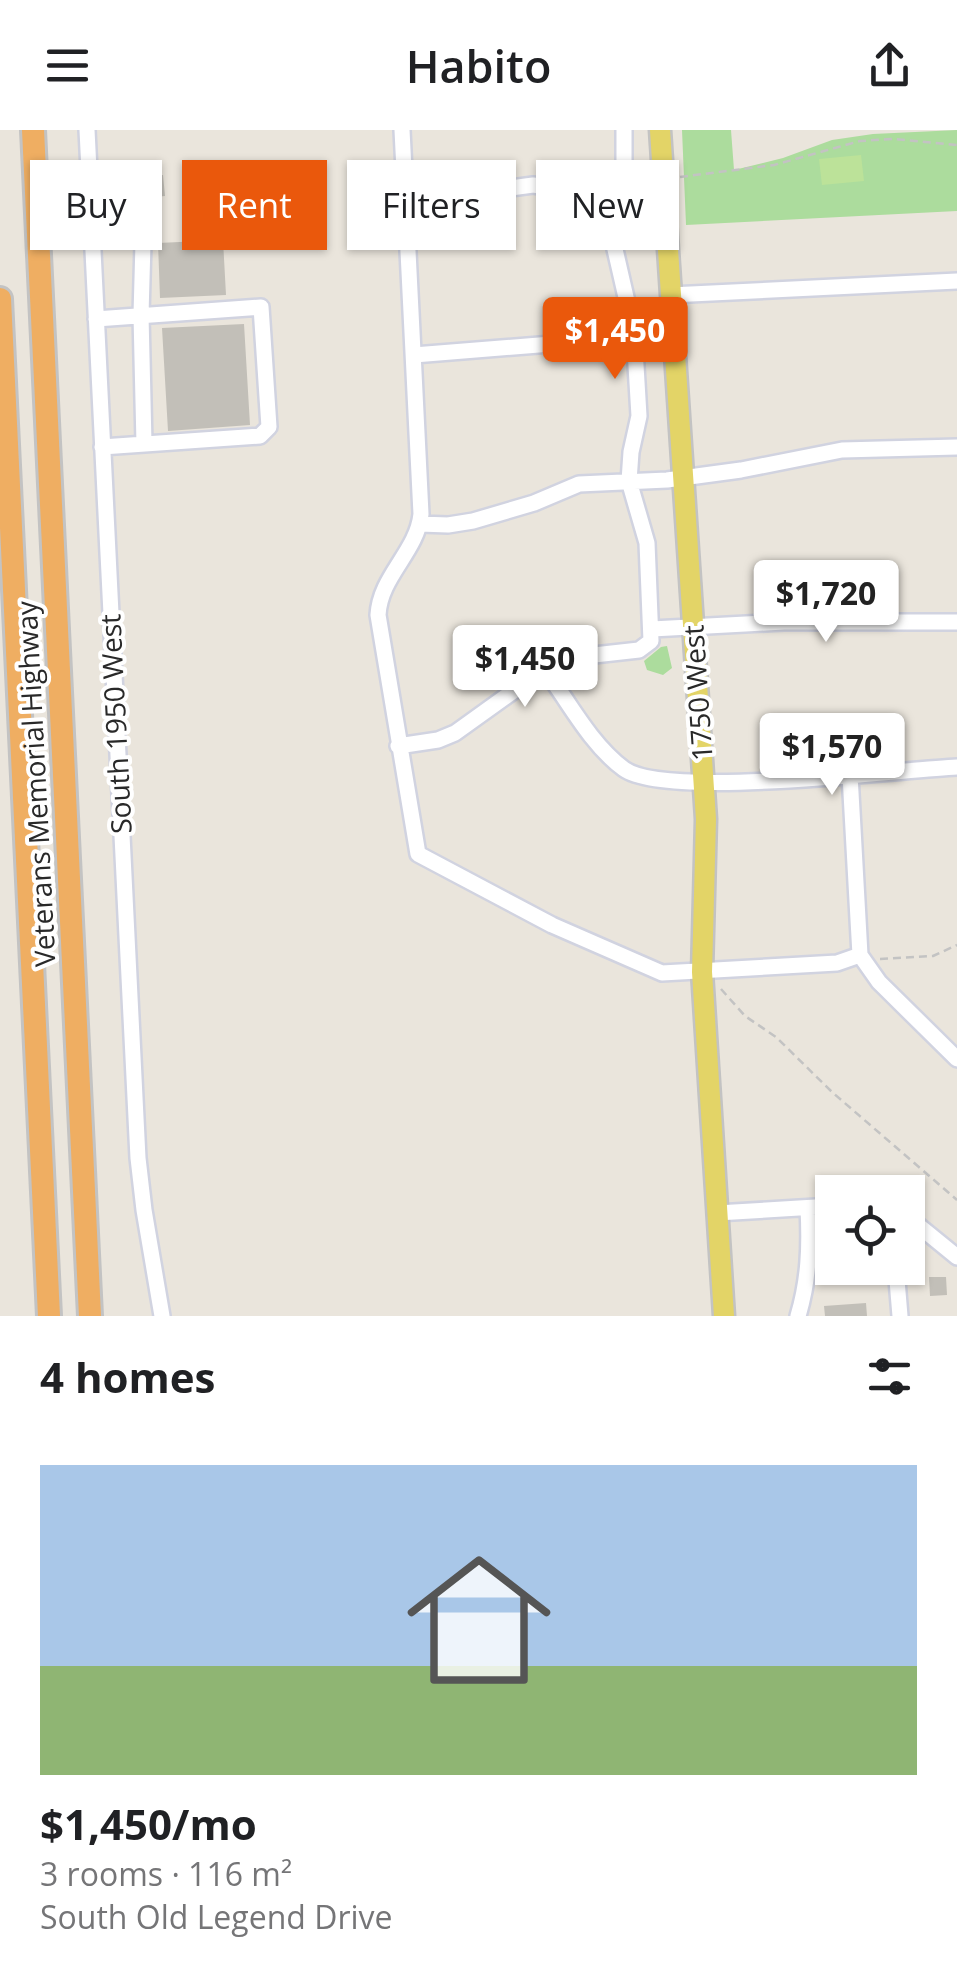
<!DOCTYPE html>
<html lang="en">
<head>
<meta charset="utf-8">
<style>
	body { margin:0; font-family:"Open Sans",sans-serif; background:#f2f2f2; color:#202124; height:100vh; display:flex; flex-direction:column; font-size:38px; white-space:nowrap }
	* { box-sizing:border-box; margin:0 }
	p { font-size:32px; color:#757577 }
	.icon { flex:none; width:55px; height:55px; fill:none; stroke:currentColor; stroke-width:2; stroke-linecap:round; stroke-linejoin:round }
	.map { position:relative; height:1186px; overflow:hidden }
	.side { display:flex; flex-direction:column; background:#fff; flex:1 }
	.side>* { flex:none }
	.top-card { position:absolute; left:30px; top:30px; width:898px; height:90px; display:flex; gap:20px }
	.fabs { position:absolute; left:815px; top:1045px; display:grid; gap:20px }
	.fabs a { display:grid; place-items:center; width:110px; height:110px; border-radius:0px; background:#fff; box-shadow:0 2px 8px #0004; font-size:50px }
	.price { position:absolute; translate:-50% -85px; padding:0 22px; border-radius:10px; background:#fff; color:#222; font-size:32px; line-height:65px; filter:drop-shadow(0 2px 5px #0008) }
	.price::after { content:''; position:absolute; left:50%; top:60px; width:30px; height:22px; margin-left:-15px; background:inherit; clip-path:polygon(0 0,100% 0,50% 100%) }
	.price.selected { background:#ea580c; color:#fff }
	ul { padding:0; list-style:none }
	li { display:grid; align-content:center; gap:20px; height:530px; padding:0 40px }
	li span { display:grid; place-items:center; height:310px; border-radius:0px; color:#555 }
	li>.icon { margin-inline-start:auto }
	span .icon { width:180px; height:180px; fill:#fffc; stroke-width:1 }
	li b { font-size:42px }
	h2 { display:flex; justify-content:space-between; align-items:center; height:120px; padding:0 40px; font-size:42px }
	.chip { padding:0 35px; border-radius:0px; background:#fff; box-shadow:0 2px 8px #0004; font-size:35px; line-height:90px }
	.chip.selected { background:#ea580c; color:#fff }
	header { display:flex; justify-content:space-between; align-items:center; height:130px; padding:0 40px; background:#fff; font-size:45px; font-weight:600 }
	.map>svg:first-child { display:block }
	.green { fill:#acdc9d }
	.pitch { fill:#bce299 }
	.building { fill:#c2bfb8 }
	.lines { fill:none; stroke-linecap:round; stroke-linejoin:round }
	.minor-casing { stroke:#d1d3e0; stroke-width:20 }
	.major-casing { stroke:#c3c3c3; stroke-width:25 }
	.highway-casing { stroke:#c3c3c3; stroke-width:28 }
	.path { stroke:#c3c3c3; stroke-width:2.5; stroke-dasharray:8 5; stroke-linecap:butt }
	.minor { stroke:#fff; stroke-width:15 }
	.major { stroke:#e3d467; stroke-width:20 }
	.highway { stroke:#efae62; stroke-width:22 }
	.labels { text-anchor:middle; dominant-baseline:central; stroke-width:8; stroke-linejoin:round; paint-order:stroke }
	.street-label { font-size:28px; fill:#292929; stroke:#fff }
</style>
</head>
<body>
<header><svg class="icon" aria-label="menu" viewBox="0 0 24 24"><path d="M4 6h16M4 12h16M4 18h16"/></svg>Habito<svg class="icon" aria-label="share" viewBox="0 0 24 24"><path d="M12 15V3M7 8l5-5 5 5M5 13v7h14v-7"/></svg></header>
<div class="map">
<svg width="957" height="1186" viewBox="0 0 957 1186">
	<rect width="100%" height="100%" fill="#eae5dc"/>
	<path class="green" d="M 682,0 L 731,0 L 734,40 L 783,28 L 832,10 L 873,4 L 957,0 L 957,81 L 686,95 Z
		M 667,516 L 672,538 L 663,545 L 647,540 L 644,531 L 661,517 Z"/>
	<path class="pitch" d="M 861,25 L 864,51 L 822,55 L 819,29 Z"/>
	<path class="building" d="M 163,45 L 165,66 L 144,68 L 142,47 Z
		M 223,110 L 226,165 L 160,168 L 158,113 Z
		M 244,194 L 250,295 L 168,301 L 162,198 Z
		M 929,1147 L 946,1147 L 947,1165 L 930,1166 Z
		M 866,1173 L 867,1186 L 825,1186 L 824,1176 Z"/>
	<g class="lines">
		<g class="minor-casing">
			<path id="minor" d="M 87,0 L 138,1028 L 144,1080 L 162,1186
				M 402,0 L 421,384 C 417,422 380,446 378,485 L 418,724 L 552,795 L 662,843 L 837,833 L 860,825
				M 406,80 L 431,77 L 473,63 L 533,55 L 626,68 L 665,67
				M 143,113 L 141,185 L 144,314
				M 670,165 L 957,151
				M 96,189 L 261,177 L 269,297 L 260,306 L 102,317
				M 414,225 L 576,212 L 634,202
				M 420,394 L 448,395 L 473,391 L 534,373 L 579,354 L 667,350 L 741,340 L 842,320 L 957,317
				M 652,499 L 784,492 L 957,492
				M 544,538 C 568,571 591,615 624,639 C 665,669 896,640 957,637
				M 398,616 L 438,610 L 455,603 L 558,529 L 639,520 L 651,511 L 647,413 L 629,351 L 631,322 L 639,286 L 634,202 L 614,115 L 615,79 L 624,32 L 624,0
				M 850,645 L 860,825 L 879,852 L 957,929
				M 717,1083 L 832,1076
				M 908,1087 L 957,1127
				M 896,1138 L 900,1186
				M 798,1186 C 809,1149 810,1116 808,1078"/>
		</g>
		<g class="major-casing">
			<path id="major" d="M 660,0 L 706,689 L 702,842 L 724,1186"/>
		</g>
		<g class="highway-casing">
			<path id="highway" d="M 33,0 L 90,1186
				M 0,169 L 49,1186"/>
		</g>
		<path class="path" d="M 680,47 L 774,35 L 860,11 L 893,9 L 957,15
			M 880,829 L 933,826 L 957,815
			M 721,859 L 745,886 L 776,907 L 832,962 L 957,1070"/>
		<use href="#minor" class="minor"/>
		<use href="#major" class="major"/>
		<use href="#highway" class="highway"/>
	</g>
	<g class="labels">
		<g class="street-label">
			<text transform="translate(697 563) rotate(-94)">1750 West</text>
			<text transform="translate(115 594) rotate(-93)">South 1950 West</text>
			<text transform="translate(35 654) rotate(-93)">Veterans Memorial Highway</text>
		</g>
	</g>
</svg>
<div class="fabs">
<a><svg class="icon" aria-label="locate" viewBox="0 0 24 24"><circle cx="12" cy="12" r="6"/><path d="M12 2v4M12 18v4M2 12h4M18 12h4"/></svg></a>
</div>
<b class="price selected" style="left:615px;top:252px">$1,450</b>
<b class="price" style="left:826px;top:515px">$1,720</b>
<b class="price" style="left:525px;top:580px">$1,450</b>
<b class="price" style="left:832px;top:668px">$1,570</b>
<div class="top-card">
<a class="chip">Buy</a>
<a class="chip selected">Rent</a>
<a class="chip">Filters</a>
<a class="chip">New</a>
</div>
</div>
<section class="side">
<h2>4 homes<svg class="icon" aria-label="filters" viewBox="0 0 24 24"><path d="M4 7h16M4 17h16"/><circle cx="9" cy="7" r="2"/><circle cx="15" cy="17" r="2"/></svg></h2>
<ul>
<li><span style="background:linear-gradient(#a9c7e8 65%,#8fb573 0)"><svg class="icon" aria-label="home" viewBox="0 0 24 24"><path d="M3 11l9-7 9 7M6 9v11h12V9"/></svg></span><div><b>$1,450/mo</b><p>3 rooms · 116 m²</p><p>South Old Legend Drive</p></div></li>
</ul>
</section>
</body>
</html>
